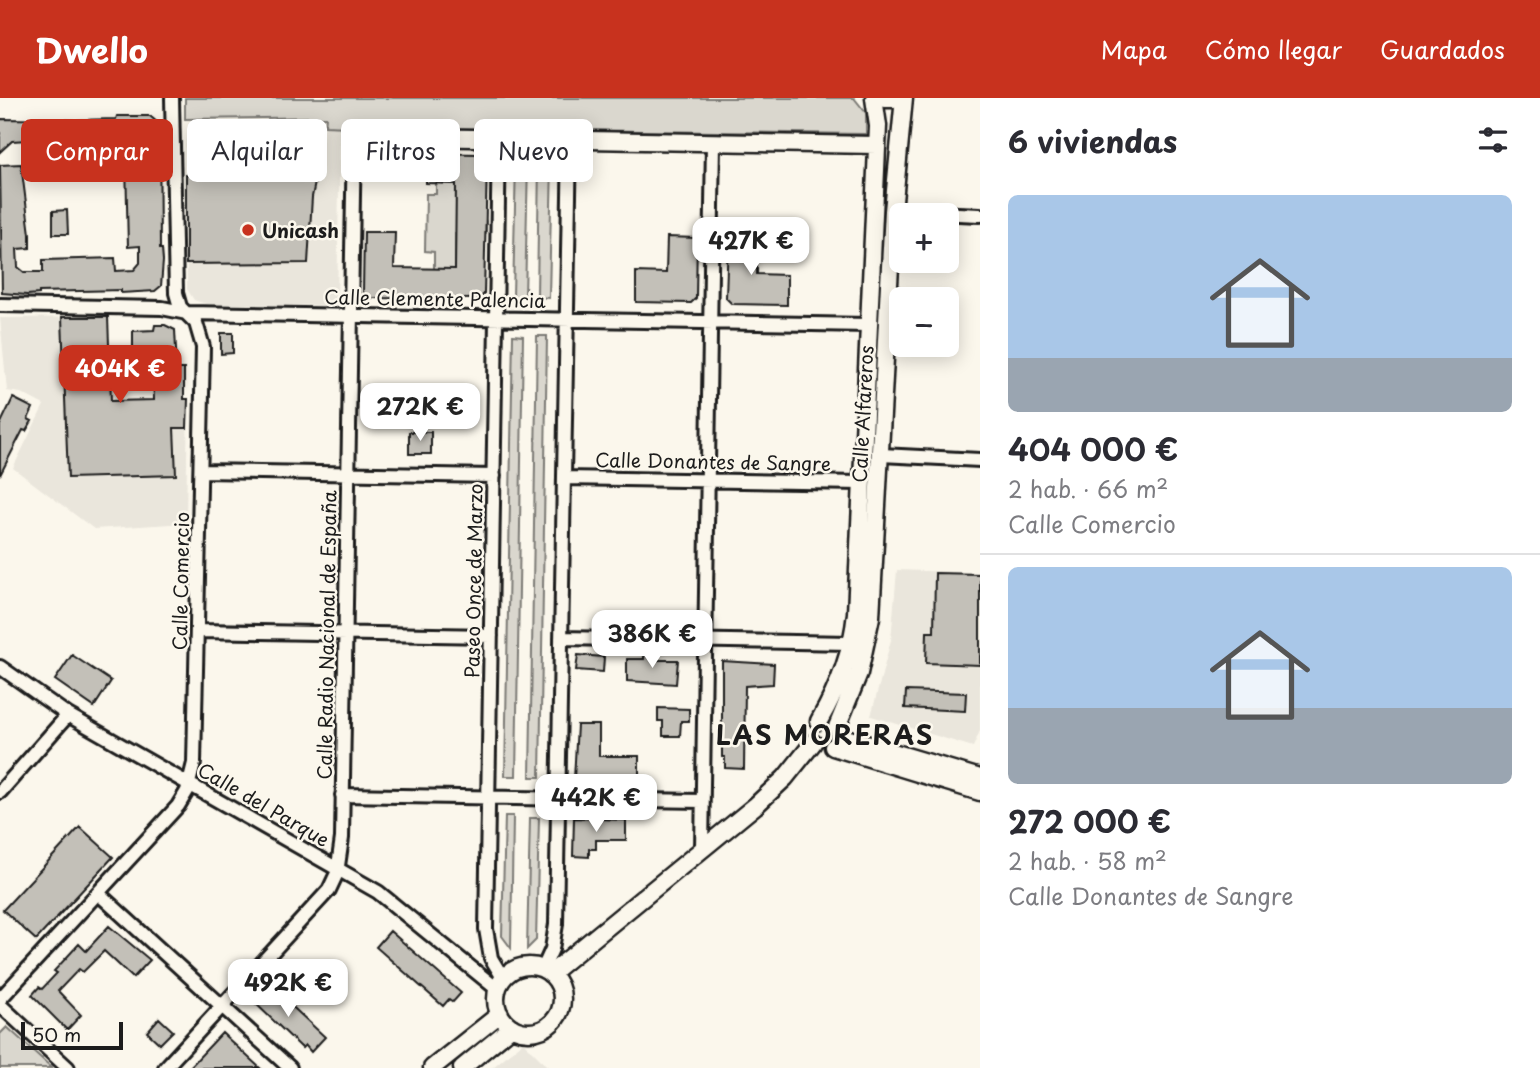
<!DOCTYPE html>
<html lang="es">
<head>
<meta charset="utf-8">
<style>
	body { margin:0; font-family:"Playpen Sans",sans-serif; background:#f2f2f3; color:#2b2b33; height:100vh; display:flex; flex-direction:column; font-size:26px; white-space:nowrap }
	* { box-sizing:border-box; margin:0 }
	p { font-size:23px; color:#7c7c81 }
	.icon { flex:none; width:38px; height:38px; fill:none; stroke:currentColor; stroke-width:2; stroke-linecap:round; stroke-linejoin:round }
	.map { position:relative; flex:1; overflow:hidden }
	.drawer { display:flex; flex-direction:column; background:#fff; width:560px }
	.drawer>* { flex:none }
	.banner { position:absolute; left:21px; top:21px; width:665px; height:63px; display:flex; gap:14px }
	.fabs { position:absolute; left:889px; top:105px; display:grid; gap:14px }
	.fabs a { display:grid; place-items:center; width:70px; height:70px; border-radius:10px; background:#fff; box-shadow:0 4px 18px #0003; font-size:35px }
	.scale { position:absolute; left:21px; bottom:18px; width:102px; box-sizing:border-box; padding-left:7px; border:4px solid #1c1c1c; border-top:0; font-size:19px; line-height:24px; white-space:nowrap; color:#1c1c1c; -webkit-text-stroke:5px #fbf7ec; paint-order:stroke }
	.price { position:absolute; translate:-50% -60px; padding:0 16px; border-radius:14px; background:#fff; color:#222; font-size:23px; line-height:46px; filter:drop-shadow(0 2px 4px #0008) }
	.price::after { content:''; position:absolute; left:50%; top:42px; width:21px; height:16px; margin-left:-10px; background:inherit; clip-path:polygon(0 0,100% 0,50% 100%) }
	.price.on { background:#c8321e; color:#fff }
	ul { padding:0; list-style:none }
	li { display:grid; align-content:center; gap:14px; height:371px; padding:0 28px }
	li+li { border-top:2px solid #e1e1e2 }
	li span { display:grid; place-items:center; height:217px; border-radius:10px; color:#555 }
	li>.icon { margin-inline-start:auto }
	span .icon { width:126px; height:126px; fill:#fffc; stroke-width:1 }
	li b { font-size:30px }
	h2 { display:flex; justify-content:space-between; align-items:center; height:84px; padding:0 28px; font-size:30px }
	.pill { padding:0 24px; border-radius:10px; background:#fff; box-shadow:0 4px 18px #0003; font-size:24px; line-height:63px }
	.pill.on { background:#c8321e; color:#fff }
	header { display:flex; align-items:center; gap:42px; box-sizing:border-box; height:98px; padding:0 35px; background:#c8321e; color:#fff }
	header strong { font-size:33px }
	nav { display:flex; gap:38px; margin-inline-start:auto; font-size:24px }
	main { display:flex; flex:1; min-height:0 }
	.map>svg:first-child { display:block }
	.built { fill:#eae6dc }
	.green { fill:#dad7ce; stroke:#7b7a75; stroke-width:2 }
	.building { fill:#c3c0b8; stroke:#1c1c1c; stroke-width:2 }
	.lines { fill:none; stroke-linecap:round; stroke-linejoin:round }
	.street-casing { stroke:#1c1c1c; stroke-width:18 }
	.secondary-casing { stroke:#1c1c1c; stroke-width:21 }
	.primary-casing { stroke:#1c1c1c; stroke-width:23 }
	.street { stroke:#fbf7ec; stroke-width:12 }
	.secondary { stroke:#fbf7ec; stroke-width:16 }
	.primary { stroke:#fbf7ec; stroke-width:18 }
	.poi-dot { fill:#c8321e; stroke:#fbf7ec; stroke-width:2.5 }
	.labels { text-anchor:middle; dominant-baseline:central; stroke-width:5; stroke-linejoin:round; paint-order:stroke }
	.poi-label { font-size:19px; font-weight:bold; fill:#1c1c1c; stroke:#fbf7ec; text-anchor:start }
	.street-label { font-size:19px; fill:#1c1c1c; stroke:#fbf7ec }
	.district-label { font-size:26px; font-weight:bold; letter-spacing:2px; fill:#1c1c1c; stroke:#fbf7ec }
</style>
</head>
<body>
<header>
<strong>Dwello</strong>
<nav><a>Mapa</a><a>Cómo llegar</a><a>Guardados</a></nav>
</header>
<main>
<div class="map">
<svg width="980" height="970" viewBox="0 0 980 970">
	<rect width="100%" height="100%" fill="#fbf7ec"/>
	<filter id="ink" filterUnits="userSpaceOnUse"><feTurbulence type="fractalNoise" baseFrequency=".0143" numOctaves="2"/><feDisplacementMap in="SourceGraphic" scale="14" xChannelSelector="R" yChannelSelector="G"/><feConvolveMatrix kernelMatrix="1 2 1 2 8 2 1 2 1" color-interpolation-filters="sRGB"/></filter>
	<g filter="url(#ink)">
		<path class="built" d="M 325,28 L 340,28 L 337,208 L 206,206 L 194,202 L 187,191 L 186,41 L 322,40 Z
			M 108,219 L 111,303 L 188,301 L 186,425 L 94,431 L 13,370 L 44,307 L 21,295 L 7,293 L 0,220 Z
			M 897,472 L 980,475 L 980,633 L 973,649 L 871,618 L 891,542 Z
			M 523,944 L 549,970 L 492,970 Z"/>
		<path class="green" d="M 185,0 L 854,0 L 866,15 L 866,36 L 349,29 L 325,28 L 326,19 L 185,21 Z
			M 516,63 L 528,63 L 525,199 L 513,199 Z
			M 539,63 L 552,63 L 549,200 L 537,199 Z
			M 436,85 L 456,85 L 486,123 L 486,135 L 455,135 L 455,171 L 434,171 L 434,154 L 425,153 L 426,96 L 436,96 Z
			M 513,237 L 523,238 L 516,678 L 505,678 Z
			M 537,238 L 547,238 L 540,679 L 530,679 Z
			M 505,718 L 513,718 L 511,850 L 502,838 Z
			M 530,720 L 539,720 L 536,842 L 527,851 Z
			M 7,929 L 52,970 L 0,970 L 0,936 Z"/>
		<path class="building" d="M 117,18 L 150,18 L 159,26 L 160,151 L 162,151 L 163,163 L 161,188 L 155,193 L 121,195 L 121,192 L 39,194 L 39,196 L 27,197 L 2,195 L 0,67 L 21,66 L 30,136 L 30,150 L 17,151 L 18,169 L 24,174 L 43,174 L 43,162 L 115,160 L 116,173 L 134,172 L 140,165 L 140,148 L 128,149 L 126,64 L 138,63 L 137,47 L 131,41 L 115,40 L 115,53 L 28,54 L 27,42 L 12,43 L 0,54 L 0,21 L 76,22 L 116,21 Z
			M 426,55 L 479,56 L 487,64 L 484,196 L 479,201 L 369,200 L 363,194 L 364,134 L 395,134 L 394,170 L 455,171 L 456,86 L 426,85 Z
			M 317,75 L 312,99 L 308,165 L 186,166 L 186,77 Z
			M 67,112 L 68,136 L 53,136 L 53,113 Z
			M 667,139 L 697,140 L 696,200 L 691,205 L 636,204 L 636,174 L 666,175 Z
			M 728,139 L 757,139 L 757,176 L 787,177 L 787,207 L 732,206 L 726,200 Z
			M 62,219 L 108,219 L 111,303 L 154,302 L 153,274 L 150,274 L 148,250 L 133,250 L 133,233 L 154,232 L 155,227 L 165,227 L 175,232 L 177,271 L 184,271 L 184,301 L 188,301 L 187,330 L 174,330 L 176,377 L 68,380 Z
			M 221,235 L 233,235 L 233,255 L 221,256 Z
			M 13,300 L 33,310 L 28,321 L 32,323 L 26,333 L 23,332 L 0,377 L 0,327 Z
			M 409,334 L 431,334 L 431,356 L 409,356 Z
			M 935,475 L 980,476 L 980,567 L 926,565 L 927,534 L 934,534 Z
			M 644,554 L 655,554 L 655,562 L 678,562 L 676,586 L 627,583 L 627,561 L 644,561 Z
			M 72,557 L 111,583 L 94,609 L 55,582 Z
			M 578,557 L 604,559 L 603,574 L 576,572 Z
			M 722,563 L 774,566 L 773,586 L 745,588 L 744,671 L 725,670 L 725,659 L 722,659 Z
			M 906,593 L 966,595 L 965,613 L 905,610 Z
			M 658,610 L 689,611 L 689,623 L 681,623 L 680,638 L 663,638 L 663,623 L 658,623 Z
			M 577,627 L 599,627 L 599,658 L 639,658 L 639,689 L 626,688 L 626,681 L 574,681 Z
			M 574,720 L 626,722 L 626,742 L 596,742 L 596,751 L 589,751 L 589,759 L 573,758 Z
			M 80,729 L 113,759 L 36,842 L 3,812 Z
			M 109,828 L 150,862 L 133,880 L 104,853 L 83,874 L 79,871 L 58,893 L 81,917 L 67,932 L 32,897 L 39,889 L 42,891 L 57,875 L 54,873 L 79,846 L 86,853 Z
			M 390,833 L 461,895 L 453,904 L 449,901 L 443,908 L 376,849 Z
			M 268,886 L 325,939 L 311,954 L 305,947 L 302,950 L 252,902 Z
			M 159,920 L 173,933 L 160,946 L 147,934 Z
			M 222,935 L 260,970 L 189,970 Z"/>
		<g class="lines">
			<g class="street-casing">
				<path id="street" d="M 499,40 L 486,831 L 491,860 L 503,880
					M 893,113 L 980,117
					M 0,207 L 162,210 L 187,215 L 869,227
					M 881,357 L 980,362
					M 201,373 L 494,378
					M 564,380 L 862,385
					M 198,533 L 491,538
					M 561,540 L 851,545
					M 0,569 L 68,617 L 378,794 L 497,891
					M 0,694 L 68,617
					M 342,697 L 702,703
					M 702,751 L 713,44
					M 98,795 L 290,970
					M 543,871 L 552,851 L 556,826 L 570,42
					M 0,901 L 178,708 L 187,693 L 194,665 L 203,249 L 196,225 L 180,209 L 176,195 L 172,0
					M 0,907 L 68,970
					M 165,970 L 329,792 L 337,775 L 342,740 L 354,38"/>
			</g>
			<g class="secondary-casing">
				<path id="secondary" d="M 354,38 L 877,47
					M 819,623 C 839,589 852,555 856,515 L 878,28 L 874,0
					M 837,629 L 859,575 L 871,519 L 893,113 L 904,0
					M 839,638 L 980,680
					M 833,649 L 980,694
					M496 901a33 33 0 1 1 66 0a33 33 0 1 1-66 0Z
					M 550,876 L 755,708 L 785,680 L 813,645
					M 432,970 L 500,916
					M 462,970 L 512,929"/>
			</g>
			<g class="primary-casing">
				<path id="primary" d="M 885,0 L 894,0"/>
			</g>
			<use href="#street" class="street"/>
			<use href="#secondary" class="secondary"/>
			<use href="#primary" class="primary"/>
		</g>
	</g>
	<circle class="poi-dot" cx="248" cy="132" r="7"/>
	<g class="labels">
		<g class="poi-label">
			<text x="262" y="132">Unicash</text>
		</g>
		<g class="street-label">
			<text transform="translate(435 200) rotate(1)">Calle Clemente Palencia</text>
			<text transform="translate(862 316) rotate(-87)">Calle Alfareros</text>
			<text transform="translate(713 363) rotate(1)">Calle Donantes de Sangre</text>
			<text transform="translate(180 483) rotate(-89)">Calle Comercio</text>
			<text transform="translate(473 483) rotate(-89)">Paseo Once de Marzo</text>
			<text transform="translate(326 537) rotate(-89)">Calle Radio Nacional de España</text>
			<text transform="translate(264 706) rotate(30)">Calle del Parque</text>
		</g>
		<g class="district-label">
			<text x="825" y="636">LAS MORERAS</text>
		</g>
	</g>
</svg>
<div class="fabs">
<a>+</a>
<a>−</a>
</div>
<div class="scale">50 m</div>
<b class="price" style="left:751px;top:179px">427K €</b>
<b class="price on" style="left:120px;top:307px">404K €</b>
<b class="price" style="left:420px;top:345px">272K €</b>
<b class="price" style="left:652px;top:572px">386K €</b>
<b class="price" style="left:596px;top:736px">442K €</b>
<b class="price" style="left:288px;top:921px">492K €</b>
<div class="banner">
<a class="pill on">Comprar</a>
<a class="pill">Alquilar</a>
<a class="pill">Filtros</a>
<a class="pill">Nuevo</a>
</div>
</div>
<section class="drawer">
<h2>6 viviendas<svg class="icon" aria-label="filters" viewBox="0 0 24 24"><path d="M4 7h16M4 17h16"/><circle cx="9" cy="7" r="2"/><circle cx="15" cy="17" r="2"/></svg></h2>
<ul>
<li><span style="background:linear-gradient(#a9c7e8 75%,#9aa5b1 0)"><svg class="icon" aria-label="home" viewBox="0 0 24 24"><path d="M3 11l9-7 9 7M6 9v11h12V9"/></svg></span><div><b>404 000 €</b><p>2 hab. · 66 m²</p><p>Calle Comercio</p></div></li>
<li><span style="background:linear-gradient(#a9c7e8 65%,#9aa5b1 0)"><svg class="icon" aria-label="home" viewBox="0 0 24 24"><path d="M3 11l9-7 9 7M6 9v11h12V9"/></svg></span><div><b>272 000 €</b><p>2 hab. · 58 m²</p><p>Calle Donantes de Sangre</p></div></li>
</ul>
</section>
</main>
</body>
</html>
